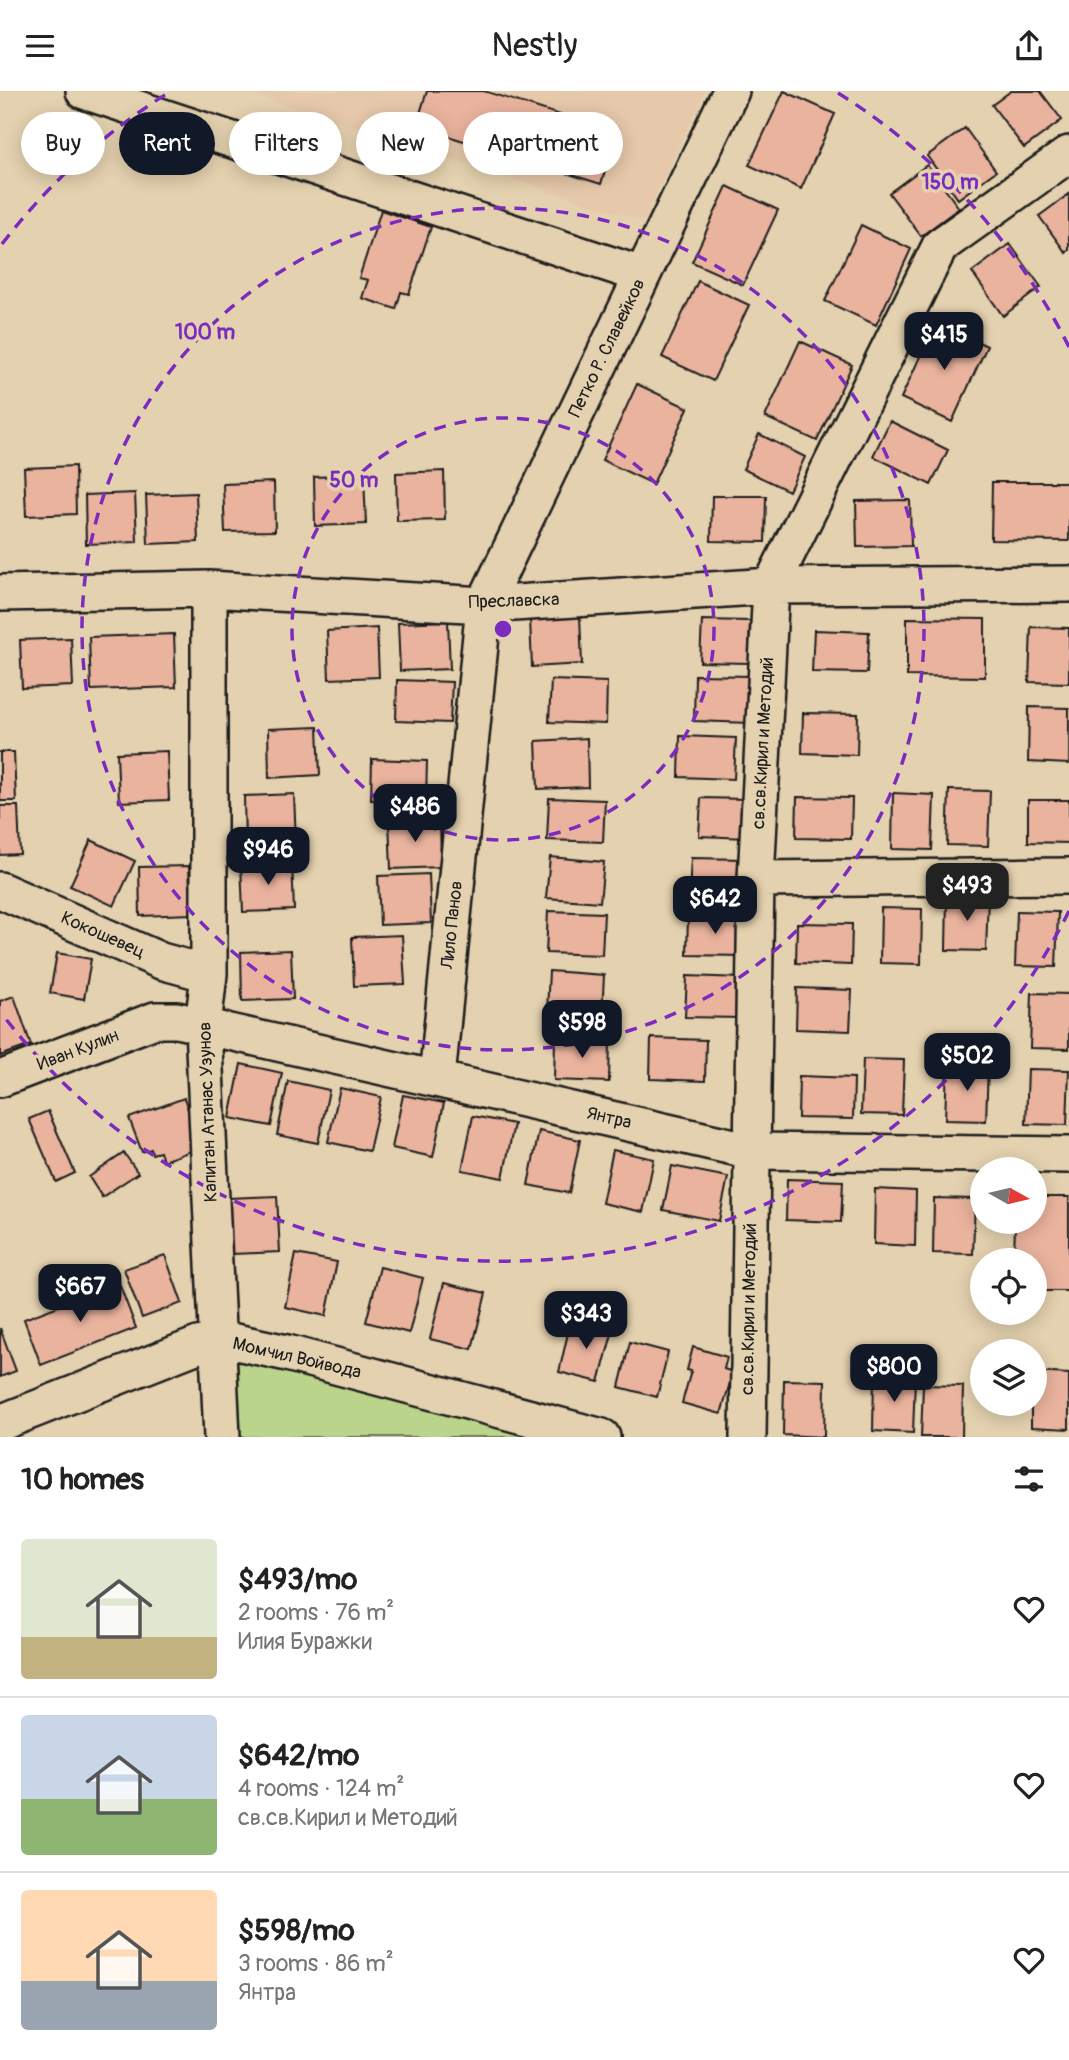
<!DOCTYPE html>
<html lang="en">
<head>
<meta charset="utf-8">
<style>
	body { margin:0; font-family:Pangolin,sans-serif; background:#f2f2f2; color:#222; height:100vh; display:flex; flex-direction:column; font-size:26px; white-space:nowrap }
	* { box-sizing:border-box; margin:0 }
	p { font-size:23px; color:#767676 }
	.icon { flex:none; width:38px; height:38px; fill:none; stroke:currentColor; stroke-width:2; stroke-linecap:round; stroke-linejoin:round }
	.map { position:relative; height:1346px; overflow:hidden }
	.details { display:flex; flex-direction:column; background:#fff; flex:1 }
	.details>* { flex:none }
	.hud { position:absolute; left:21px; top:21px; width:700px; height:63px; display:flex; gap:14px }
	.needle { width:46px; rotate:98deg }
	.fabs { position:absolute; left:970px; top:1066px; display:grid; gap:14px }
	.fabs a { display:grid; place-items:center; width:77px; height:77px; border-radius:50%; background:#fff; box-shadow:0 4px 18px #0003; font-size:35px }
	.price { position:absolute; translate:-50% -60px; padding:0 16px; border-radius:14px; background:#111827; color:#fff; font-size:23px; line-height:46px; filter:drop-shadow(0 2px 4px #0008) }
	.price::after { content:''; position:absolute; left:50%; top:42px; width:21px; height:16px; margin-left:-10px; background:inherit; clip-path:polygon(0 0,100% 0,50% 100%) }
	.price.active { background:#222; color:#fff }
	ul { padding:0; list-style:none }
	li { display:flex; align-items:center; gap:21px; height:175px; padding:0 21px }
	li+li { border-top:2px solid #e0e0e0 }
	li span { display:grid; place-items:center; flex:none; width:196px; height:140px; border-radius:7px; color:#555 }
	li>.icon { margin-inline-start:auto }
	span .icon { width:84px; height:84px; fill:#fffc; stroke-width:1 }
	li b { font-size:30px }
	h2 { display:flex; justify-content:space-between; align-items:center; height:84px; padding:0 21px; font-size:30px }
	.pill { padding:0 24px; border-radius:32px; background:#fff; box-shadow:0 4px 18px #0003; font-size:24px; line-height:63px }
	.pill.active { background:#111827; color:#fff }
	header { display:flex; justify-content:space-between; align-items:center; height:91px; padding:0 21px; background:#fff; font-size:32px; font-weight:600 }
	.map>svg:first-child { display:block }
	.built { fill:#e6c8aa }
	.green { fill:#bbd48b; stroke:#6c7854; stroke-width:2 }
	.building { fill:#eab39e; stroke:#1c1c1c; stroke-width:2 }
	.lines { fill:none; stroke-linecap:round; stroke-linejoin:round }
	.minor-casing { stroke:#1c1c1c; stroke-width:40 }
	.minor { stroke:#e4d1af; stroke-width:35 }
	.ring { fill:none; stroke:#7b2cbf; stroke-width:3.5; stroke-dasharray:12 9 }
	.labels { text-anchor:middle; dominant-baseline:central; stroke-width:7; stroke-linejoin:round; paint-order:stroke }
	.street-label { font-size:18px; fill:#1c1c1c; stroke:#e4d1af }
	.centre { fill:#7b2cbf; stroke:#e4d1af; stroke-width:3.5 }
	.ring-label { font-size:21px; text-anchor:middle; font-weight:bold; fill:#7b2cbf; stroke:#e4d1af; stroke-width:7; stroke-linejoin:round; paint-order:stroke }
</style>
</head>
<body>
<header><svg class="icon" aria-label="menu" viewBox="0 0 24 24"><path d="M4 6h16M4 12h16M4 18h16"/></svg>Nestly<svg class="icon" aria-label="share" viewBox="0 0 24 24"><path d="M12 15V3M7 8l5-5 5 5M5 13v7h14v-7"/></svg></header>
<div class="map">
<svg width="1069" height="1346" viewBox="0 0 1069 1346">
	<rect width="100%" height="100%" fill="#e4d1af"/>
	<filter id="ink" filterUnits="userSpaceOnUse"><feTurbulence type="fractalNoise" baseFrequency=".0143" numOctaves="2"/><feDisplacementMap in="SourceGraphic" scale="14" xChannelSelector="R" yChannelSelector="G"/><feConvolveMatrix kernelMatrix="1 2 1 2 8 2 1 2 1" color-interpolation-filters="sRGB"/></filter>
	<g filter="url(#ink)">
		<path class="built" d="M 243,0 L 705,0 L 643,130 Z"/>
		<path class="green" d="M 236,1251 L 602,1346 L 222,1346 Z"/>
		<path class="building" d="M 427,0 L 484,0 L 617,42 L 601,93 L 416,35 Z
			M 784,0 L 835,23 L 801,98 L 749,74 Z
			M 1011,0 L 1040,0 L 1062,29 L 1024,57 L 992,14 Z
			M 965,37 L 996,80 L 958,108 L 927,65 Z
			M 927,74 L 959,117 L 921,145 L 889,102 Z
			M 727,95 L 778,119 L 743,194 L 692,171 Z
			M 1069,103 L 1069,159 L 1066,162 L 1039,125 Z
			M 381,119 L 431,136 L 409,203 L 401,201 L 396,218 L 362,207 L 368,189 L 359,187 Z
			M 861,134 L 911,158 L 876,234 L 825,210 Z
			M 1010,153 L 1041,196 L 1003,225 L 972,181 Z
			M 698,190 L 749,214 L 713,290 L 662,266 Z
			M 936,231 L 987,255 L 952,331 L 901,307 Z
			M 800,250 L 852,274 L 817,350 L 765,326 Z
			M 637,293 L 688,317 L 653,393 L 602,369 Z
			M 890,330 L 948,359 L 931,394 L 873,365 Z
			M 759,343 L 805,366 L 789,400 L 743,378 Z
			M 75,375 L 76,423 L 26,425 L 24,377 Z
			M 444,380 L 445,429 L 397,430 L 396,382 Z
			M 364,384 L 366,433 L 315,435 L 314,386 Z
			M 274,391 L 275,440 L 225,441 L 223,393 Z
			M 992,391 L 1069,391 L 1069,450 L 991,449 Z
			M 135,402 L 137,451 L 86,453 L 85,404 Z
			M 196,402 L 198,451 L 148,453 L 146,404 Z
			M 712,405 L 766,405 L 765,451 L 711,450 Z
			M 910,409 L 911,455 L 857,456 L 856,410 Z
			M 580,525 L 582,573 L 532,576 L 530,527 Z
			M 907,527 L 985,528 L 985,586 L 907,585 Z
			M 702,529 L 750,530 L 749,572 L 700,571 Z
			M 448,530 L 450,578 L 400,580 L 398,532 Z
			M 1031,536 L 1069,537 L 1069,592 L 1029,591 Z
			M 377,537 L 379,586 L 329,588 L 327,540 Z
			M 814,539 L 869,541 L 867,582 L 812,581 Z
			M 174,543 L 176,596 L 91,599 L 89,546 Z
			M 71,547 L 73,595 L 22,597 L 20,549 Z
			M 695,584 L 752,585 L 751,632 L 694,630 Z
			M 397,589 L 452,591 L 450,632 L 396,630 Z
			M 551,589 L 607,591 L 606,633 L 549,631 Z
			M 1029,616 L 1069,617 L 1069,673 L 1028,671 Z
			M 803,622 L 858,623 L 857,664 L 802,662 Z
			M 318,636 L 320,684 L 269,687 L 268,638 Z
			M 680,645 L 736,647 L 734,688 L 679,686 Z
			M 587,647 L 588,696 L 538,698 L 536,650 Z
			M 167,660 L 169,709 L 119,711 L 117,662 Z
			M 0,661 L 14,661 L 16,710 L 0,710 Z
			M 372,668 L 427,670 L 426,711 L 371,709 Z
			M 949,699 L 990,700 L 988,755 L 947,754 Z
			M 893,702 L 934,704 L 932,759 L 892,758 Z
			M 294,703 L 296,751 L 245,753 L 244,705 Z
			M 797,706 L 852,707 L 851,748 L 796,747 Z
			M 549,707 L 605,709 L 603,751 L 547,749 Z
			M 701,707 L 748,708 L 747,747 L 699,745 Z
			M 1028,709 L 1069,709 L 1069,752 L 1028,751 Z
			M 0,715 L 18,715 L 20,763 L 0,764 Z
			M 440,728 L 441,776 L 391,778 L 389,730 Z
			M 91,749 L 135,770 L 114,815 L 70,795 Z
			M 550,766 L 604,771 L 600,811 L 546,807 Z
			M 691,767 L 745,768 L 743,806 L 689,805 Z
			M 292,770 L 294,819 L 243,821 L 241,772 Z
			M 189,775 L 191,823 L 140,825 L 139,776 Z
			M 429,783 L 431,832 L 380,834 L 378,785 Z
			M 947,804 L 988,805 L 986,860 L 946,859 Z
			M 881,817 L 922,818 L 921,873 L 880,872 Z
			M 548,820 L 604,822 L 602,864 L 546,862 Z
			M 1017,820 L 1058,821 L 1056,876 L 1015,875 Z
			M 688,824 L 744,826 L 743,865 L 687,864 Z
			M 797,832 L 852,833 L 851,874 L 796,872 Z
			M 402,844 L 405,893 L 354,895 L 352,846 Z
			M 291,859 L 293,908 L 242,910 L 241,861 Z
			M 57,862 L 91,868 L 84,908 L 50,902 Z
			M 549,880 L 604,884 L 602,924 L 547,921 Z
			M 687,885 L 742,887 L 741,927 L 685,926 Z
			M 797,897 L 852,899 L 850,940 L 796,938 Z
			M 1032,902 L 1069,903 L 1069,958 L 1030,957 Z
			M 14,905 L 31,954 L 0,965 L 0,910 Z
			M 651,947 L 706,949 L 705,990 L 650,988 Z
			M 555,948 L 610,950 L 609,991 L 554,989 Z
			M 863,968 L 904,969 L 902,1024 L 861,1023 Z
			M 241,973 L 282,982 L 271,1035 L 230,1027 Z
			M 947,974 L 988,975 L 986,1030 L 945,1029 Z
			M 1028,978 L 1069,979 L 1067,1034 L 1026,1033 Z
			M 799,985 L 854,987 L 853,1028 L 798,1027 Z
			M 288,990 L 329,999 L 318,1052 L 277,1044 Z
			M 340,997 L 381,1006 L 369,1060 L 328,1051 Z
			M 403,1004 L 444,1012 L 433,1066 L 392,1057 Z
			M 184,1007 L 196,1042 L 189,1044 L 194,1059 L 163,1070 L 160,1061 L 152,1063 L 151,1058 L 142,1061 L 129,1027 Z
			M 48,1020 L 75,1082 L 56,1091 L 29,1028 Z
			M 473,1025 L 514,1033 L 503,1087 L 462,1079 Z
			M 539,1040 L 580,1049 L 569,1102 L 528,1094 Z
			M 613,1059 L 654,1068 L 643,1121 L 602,1112 Z
			M 124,1062 L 138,1082 L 102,1106 L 89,1086 Z
			M 672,1075 L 728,1086 L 719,1130 L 663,1119 Z
			M 787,1088 L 843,1090 L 841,1131 L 786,1129 Z
			M 875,1098 L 916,1100 L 915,1155 L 874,1153 Z
			M 277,1105 L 280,1161 L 231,1163 L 228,1107 Z
			M 1034,1106 L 1069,1106 L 1069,1200 L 1034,1200 L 1034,1169 L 1014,1169 L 1015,1130 L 1034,1130 Z
			M 934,1107 L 975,1108 L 973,1163 L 933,1162 Z
			M 296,1163 L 337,1171 L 326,1225 L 285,1216 Z
			M 165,1164 L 182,1212 L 142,1227 L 124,1178 Z
			M 380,1176 L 423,1187 L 409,1242 L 366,1231 Z
			M 119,1192 L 136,1237 L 41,1274 L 24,1228 Z
			M 444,1192 L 486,1202 L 472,1258 L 430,1248 Z
			M 571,1229 L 613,1239 L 599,1291 L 559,1281 Z
			M 0,1237 L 16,1280 L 0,1286 Z
			M 630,1251 L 668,1261 L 657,1306 L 619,1296 Z
			M 693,1256 L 727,1266 L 724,1278 L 733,1281 L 721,1323 L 682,1312 L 691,1280 L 687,1279 Z
			M 1034,1281 L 1069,1283 L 1069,1338 L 1031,1336 L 1031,1312 L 1034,1312 Z
			M 874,1285 L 915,1287 L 913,1342 L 873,1340 Z
			M 784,1289 L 825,1290 L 824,1346 L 783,1344 Z
			M 923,1294 L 963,1295 L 962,1346 L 921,1346 Z"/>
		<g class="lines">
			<g class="minor-casing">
				<path id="minor" d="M 84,0 L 642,184
					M 209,498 L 209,883 L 203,935 L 222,1346
					M 0,502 L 209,498 L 484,514 L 771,495 L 1069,493
					M 756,788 L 1069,785
					M 0,799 L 161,870 L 209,883
					M 437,987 L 484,514 L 731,0
					M 0,988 L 155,929 L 177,929 L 751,1060 L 1069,1064
					M 0,1332 L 198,1254 L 218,1250 L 236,1251 L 287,1262 L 602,1346
					M 748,1346 L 756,788 L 771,495 L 940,155 L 1069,63"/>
			</g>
			<use href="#minor" class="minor"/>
		</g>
	</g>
	<g class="ring">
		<circle cx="503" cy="538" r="211"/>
		<circle cx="503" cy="538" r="421"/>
		<path d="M1069 820A632 632 0 0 1 2 923M2 153A632 632 0 0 1 168 2M838 2A632 632 0 0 1 1069 256"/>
	</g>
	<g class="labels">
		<g class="street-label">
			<text transform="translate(607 257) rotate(-64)">Петко Р. Славейков</text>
			<text transform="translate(514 510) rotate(-2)">Преславска</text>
			<text transform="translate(763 652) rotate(-87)">св.св.Кирил и Методий</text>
			<text transform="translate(452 834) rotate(-84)">Лило Панов</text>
			<text transform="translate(103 844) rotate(24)">Кокошевец</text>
			<text transform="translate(78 959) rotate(-21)">Иван Кулин</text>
			<text transform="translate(208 1021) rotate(-92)">Капитан Атанас Узунов</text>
			<text transform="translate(609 1027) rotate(13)">Янтра</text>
			<text transform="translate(749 1218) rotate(-89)">св.св.Кирил и Методий</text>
			<text transform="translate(297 1267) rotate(13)">Момчил Войвода</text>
		</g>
	</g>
	<circle cx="503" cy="538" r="10" class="centre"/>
	<g class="ring-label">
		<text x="950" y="98">150 m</text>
		<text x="205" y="248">100 m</text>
		<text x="354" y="396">50 m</text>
	</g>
</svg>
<div class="fabs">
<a><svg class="needle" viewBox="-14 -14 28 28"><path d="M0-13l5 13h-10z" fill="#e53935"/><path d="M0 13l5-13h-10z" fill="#767676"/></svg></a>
<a><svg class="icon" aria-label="locate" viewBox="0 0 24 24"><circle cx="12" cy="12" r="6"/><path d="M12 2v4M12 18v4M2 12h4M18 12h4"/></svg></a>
<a><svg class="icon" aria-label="layers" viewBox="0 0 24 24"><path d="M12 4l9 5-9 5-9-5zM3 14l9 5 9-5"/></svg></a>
</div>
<b class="price" style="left:944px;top:281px">$415</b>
<b class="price" style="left:415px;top:753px">$486</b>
<b class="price" style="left:268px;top:796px">$946</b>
<b class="price active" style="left:967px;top:832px">$493</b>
<b class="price" style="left:715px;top:845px">$642</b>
<b class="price" style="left:582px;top:969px">$598</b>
<b class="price" style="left:967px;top:1002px">$502</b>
<b class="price" style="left:80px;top:1233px">$667</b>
<b class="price" style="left:586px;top:1260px">$343</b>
<b class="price" style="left:894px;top:1313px">$800</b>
<div class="hud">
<a class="pill">Buy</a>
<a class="pill active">Rent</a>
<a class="pill">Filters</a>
<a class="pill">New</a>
<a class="pill">Apartment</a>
</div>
</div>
<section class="details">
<h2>10 homes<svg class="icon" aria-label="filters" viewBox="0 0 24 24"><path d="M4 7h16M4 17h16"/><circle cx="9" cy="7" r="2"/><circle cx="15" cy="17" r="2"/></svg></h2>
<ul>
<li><span style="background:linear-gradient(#dfe7d0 70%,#c2b280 0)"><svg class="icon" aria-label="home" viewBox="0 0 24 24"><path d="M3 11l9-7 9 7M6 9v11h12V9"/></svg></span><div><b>$493/mo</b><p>2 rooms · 76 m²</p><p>Илия Буражки</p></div><svg class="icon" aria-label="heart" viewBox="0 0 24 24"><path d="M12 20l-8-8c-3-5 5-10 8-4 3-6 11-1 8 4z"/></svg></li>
<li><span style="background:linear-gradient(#c9d6e8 60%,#8fb573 0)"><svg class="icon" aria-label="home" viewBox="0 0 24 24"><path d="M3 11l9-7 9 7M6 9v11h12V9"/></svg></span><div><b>$642/mo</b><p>4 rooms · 124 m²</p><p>св.св.Кирил и Методий</p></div><svg class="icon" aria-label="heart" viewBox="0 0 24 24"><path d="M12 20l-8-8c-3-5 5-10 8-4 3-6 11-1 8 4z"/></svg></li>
<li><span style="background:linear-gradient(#ffd9b3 65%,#9aa5b1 0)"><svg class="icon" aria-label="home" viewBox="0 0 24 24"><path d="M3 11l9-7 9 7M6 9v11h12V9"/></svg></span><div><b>$598/mo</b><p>3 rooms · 86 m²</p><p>Янтра</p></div><svg class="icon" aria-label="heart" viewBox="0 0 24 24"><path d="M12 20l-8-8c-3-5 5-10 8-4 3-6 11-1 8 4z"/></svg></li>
</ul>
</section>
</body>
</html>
